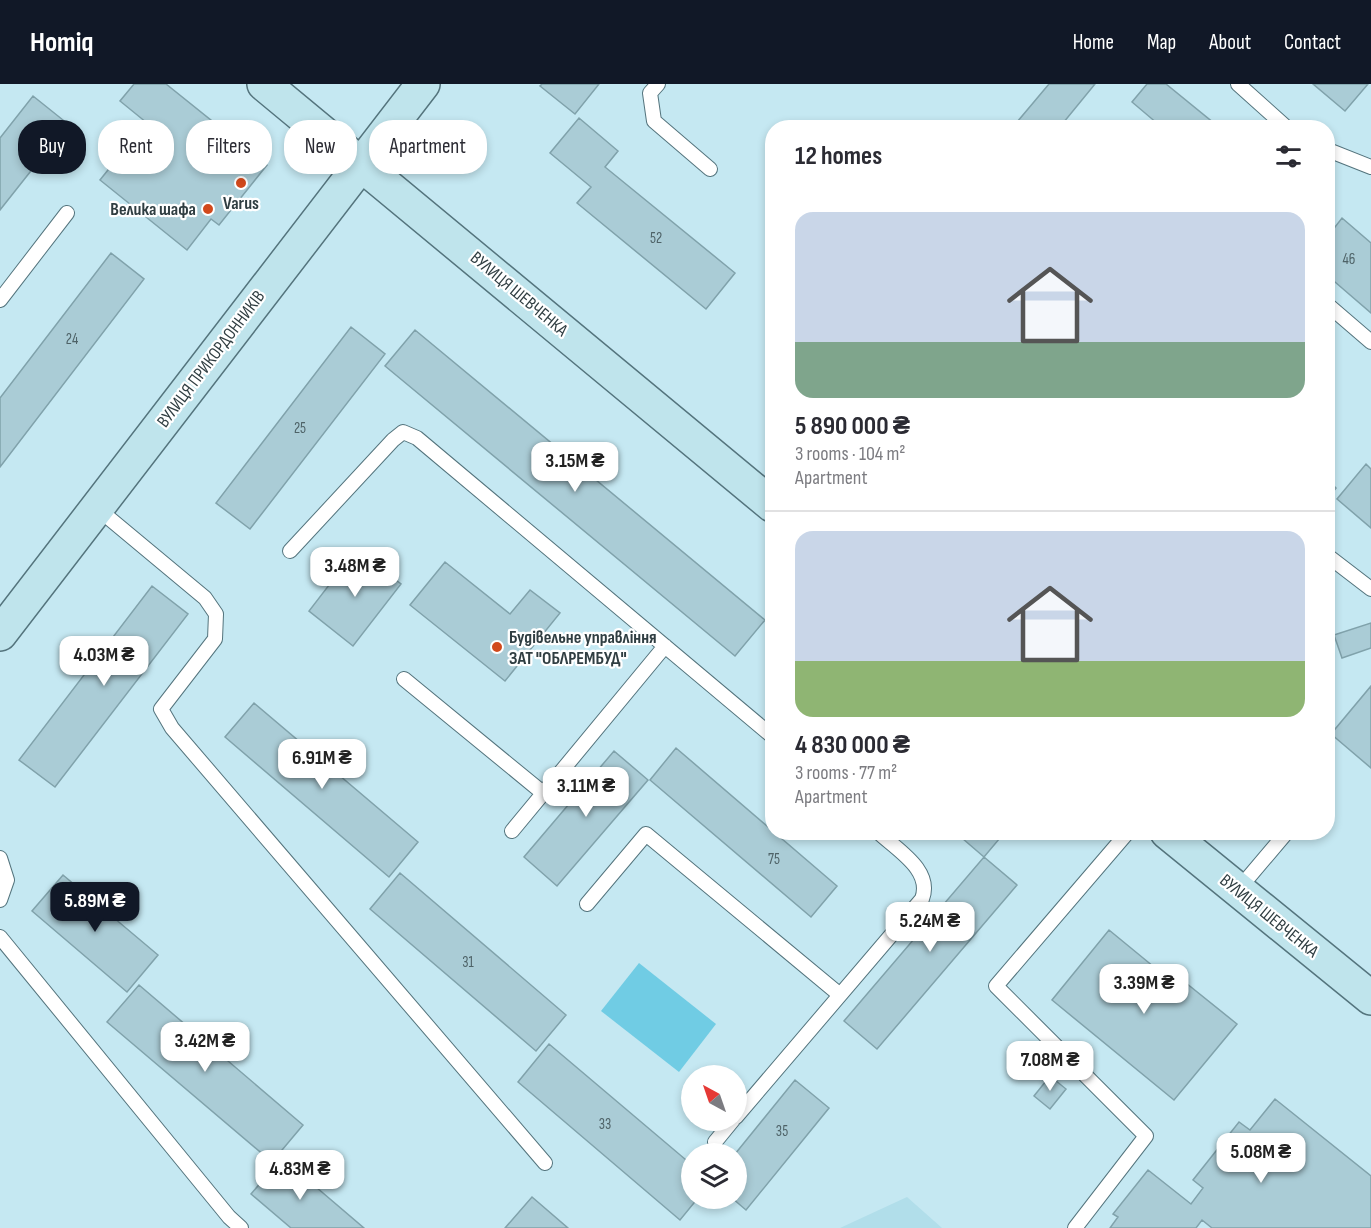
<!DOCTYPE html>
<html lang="en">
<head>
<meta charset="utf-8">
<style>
	body { margin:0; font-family:"Sofia Sans Condensed",sans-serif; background:#f7f7f7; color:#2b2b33; height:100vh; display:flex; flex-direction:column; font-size:22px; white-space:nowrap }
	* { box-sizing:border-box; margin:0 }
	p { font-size:20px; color:#7c7c81 }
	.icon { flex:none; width:33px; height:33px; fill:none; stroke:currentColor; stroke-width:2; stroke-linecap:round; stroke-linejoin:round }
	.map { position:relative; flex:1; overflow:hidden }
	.side { position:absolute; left:765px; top:36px; width:570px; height:720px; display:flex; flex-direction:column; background:#fff; border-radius:24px; box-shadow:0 3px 9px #0003 }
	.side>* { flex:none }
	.top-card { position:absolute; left:18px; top:36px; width:570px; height:54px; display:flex; gap:12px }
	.needle { width:39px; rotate:320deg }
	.controls { position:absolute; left:681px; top:981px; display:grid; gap:12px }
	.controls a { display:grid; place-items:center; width:66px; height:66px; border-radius:50%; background:#fff; box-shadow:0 3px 9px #0003; font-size:30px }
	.price { position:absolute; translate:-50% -51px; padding:0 14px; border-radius:12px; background:#fff; color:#222; font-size:20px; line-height:39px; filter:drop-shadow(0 2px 3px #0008) }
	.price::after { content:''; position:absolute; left:50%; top:36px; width:18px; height:14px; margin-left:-9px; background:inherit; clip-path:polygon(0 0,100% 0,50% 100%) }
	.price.selected { background:#111827; color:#fff }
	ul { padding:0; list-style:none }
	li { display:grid; align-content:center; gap:12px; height:318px; padding:0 30px }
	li+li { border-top:2px solid #e1e1e2 }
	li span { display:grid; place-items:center; height:186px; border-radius:18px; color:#555 }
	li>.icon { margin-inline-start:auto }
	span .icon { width:108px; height:108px; fill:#fffc; stroke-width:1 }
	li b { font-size:26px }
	h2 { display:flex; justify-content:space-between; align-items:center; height:72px; padding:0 30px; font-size:26px }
	.pill { padding:0 21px; border-radius:24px; background:#fff; box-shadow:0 3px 9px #0003; font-size:21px; line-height:54px }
	.pill.selected { background:#111827; color:#fff }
	header { display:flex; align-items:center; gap:36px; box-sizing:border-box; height:84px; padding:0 30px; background:#111827; color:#fff }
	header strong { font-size:28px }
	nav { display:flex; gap:33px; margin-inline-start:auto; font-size:21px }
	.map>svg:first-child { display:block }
	.built { fill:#b1deea }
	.green { fill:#70cce4 }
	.building { fill:#aaccd6; stroke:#80a2ab; stroke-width:1.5 }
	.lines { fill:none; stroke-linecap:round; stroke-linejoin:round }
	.lane-casing { stroke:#54747d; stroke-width:16 }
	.secondary-casing { stroke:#54747d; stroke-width:36 }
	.lane { stroke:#fff; stroke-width:14 }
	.secondary { stroke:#bfe4ec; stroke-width:33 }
	.poi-dot { fill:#d1491c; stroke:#fff; stroke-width:2 }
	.labels { text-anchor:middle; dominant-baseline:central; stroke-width:4.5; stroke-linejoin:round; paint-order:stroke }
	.number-label { font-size:15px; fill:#4e6267 }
	.poi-label { font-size:18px; font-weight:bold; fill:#303e42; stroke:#fff }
	.street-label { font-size:18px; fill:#303e42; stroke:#fff }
</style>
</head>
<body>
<header>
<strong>Homiq</strong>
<nav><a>Home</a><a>Map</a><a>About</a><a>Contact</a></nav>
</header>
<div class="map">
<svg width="1371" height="1144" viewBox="0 0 1371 1144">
	<rect width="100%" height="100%" fill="#c5e8f2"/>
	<path class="built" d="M 907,1113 L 942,1144 L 840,1144 Z"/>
	<path class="green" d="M 639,879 L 716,940 L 679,988 L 601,927 Z"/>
	<path class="building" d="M 134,0 L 166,0 L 267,81 L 219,141 L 211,135 L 187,166 L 100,96 L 128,61 L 145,75 L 163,52 L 120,17 Z
		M 542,0 L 599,0 L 575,30 L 540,2 Z
		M 1049,0 L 1095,0 L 1059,44 L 1012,44 Z
		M 1147,0 L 1166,0 L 1215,40 L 1212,44 L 1155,44 L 1158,40 L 1132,18 Z
		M 1313,0 L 1368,0 L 1345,27 Z
		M 33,12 L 68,40 L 0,126 L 0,54 Z
		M 579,34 L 618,67 L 605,83 L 735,189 L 706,225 L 577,119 L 591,103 L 550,69 Z
		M 1342,134 L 1371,159 L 1371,229 L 1328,192 L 1328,152 Z
		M 111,169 L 144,195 L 0,383 L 0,314 Z
		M 351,243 L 385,270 L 250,445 L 216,419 Z
		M 415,246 L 765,536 L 735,572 L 385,282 Z
		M 1366,380 L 1371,385 L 1371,444 L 1337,415 Z
		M 1328,396 L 1336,404 L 1328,414 Z
		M 356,466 L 401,500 L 353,562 L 309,527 Z
		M 445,478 L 510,530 L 530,506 L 560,529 L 505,597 L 410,521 Z
		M 152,502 L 188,530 L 55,703 L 19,676 Z
		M 1371,539 L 1371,564 L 1342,574 L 1334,551 Z
		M 1371,602 L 1371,684 L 1331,650 Z
		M 254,619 L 418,758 L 389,793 L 225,653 Z
		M 676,664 L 837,802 L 811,833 L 650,696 Z
		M 614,667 L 648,696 L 557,802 L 524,773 Z
		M 955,748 L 1005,748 L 984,773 Z
		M 984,773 L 1017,801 L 877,965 L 844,937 Z
		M 400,789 L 566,931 L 536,967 L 370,825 Z
		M 63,791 L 158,871 L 127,908 L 32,827 Z
		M 1109,846 L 1176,901 L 1181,895 L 1237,940 L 1174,1016 L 1052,916 Z
		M 139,901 L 303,1041 L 272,1078 L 107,938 Z
		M 549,960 L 692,1081 L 692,1114 L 698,1114 L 680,1136 L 518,998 Z
		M 1050,992 L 1066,1005 L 1050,1025 L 1034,1012 Z
		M 795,996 L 829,1024 L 746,1126 L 732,1114 L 736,1114 L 735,1070 Z
		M 1275,1015 L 1371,1092 L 1371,1144 L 1212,1144 L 1202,1136 L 1196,1144 L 1110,1144 L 1118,1133 L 1113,1130 L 1148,1086 L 1191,1120 L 1203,1104 L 1193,1096 L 1239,1038 L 1250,1046 Z
		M 282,1074 L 364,1144 L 291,1144 L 251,1110 Z
		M 532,1113 L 568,1144 L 505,1144 Z"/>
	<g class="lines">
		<g class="lane-casing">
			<path id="lane" d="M 658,0 L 650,9 L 654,37 L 710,85
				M 1238,0 L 1287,44
				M 1328,66 L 1371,83
				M 0,216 L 67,129
				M 1328,221 L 1371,258
				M 97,424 L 205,514 L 216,530 L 215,555 L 161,625 L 172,644 L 545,1079
				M 290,467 L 393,356 L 403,348 L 417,354 L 772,652
				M 1328,472 L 1371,505
				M 404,595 L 543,709
				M 512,747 L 665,562
				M 0,774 L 7,796 L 0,816
				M 1237,807 L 1287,748
				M 587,820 L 646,750 L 840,911
				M 0,853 L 229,1133 L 241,1144
				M 736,1033 L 922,815 C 933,786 897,766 878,748
				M 715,1058 L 733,1036
				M 1075,1144 L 1146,1052 L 996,902 L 1128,748"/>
		</g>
		<g class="secondary-casing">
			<path id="secondary" d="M 264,0 L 772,421
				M 0,550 L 423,0
				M 1167,748 L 1371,914"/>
		</g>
		<use href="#lane" class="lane"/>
		<use href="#secondary" class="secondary"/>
	</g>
	<g class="poi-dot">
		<circle cx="241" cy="99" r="6"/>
		<circle cx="208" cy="125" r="6"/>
		<circle cx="497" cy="563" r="6"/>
	</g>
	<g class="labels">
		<g class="number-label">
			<text x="656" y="154">52</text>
			<text x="1349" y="175">46</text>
			<text x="72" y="255">24</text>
			<text x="300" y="344">25</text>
			<text x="774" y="775">75</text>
			<text x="468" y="878">31</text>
			<text x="605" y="1040">33</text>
			<text x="782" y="1047">35</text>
		</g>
		<g class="poi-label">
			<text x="241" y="119">Varus</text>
			<text x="196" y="125" text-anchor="end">Велика шафа</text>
			<text x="509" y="553" text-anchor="start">Будівельне управління<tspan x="509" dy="21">ЗАТ "ОБЛРЕМБУД"</tspan></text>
		</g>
		<g class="street-label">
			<text transform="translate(519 210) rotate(40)">ВУЛИЦЯ ШЕВЧЕНКА</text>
			<text transform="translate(211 275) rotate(-53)">ВУЛИЦЯ ПРИКОРДОННИКІВ</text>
			<text transform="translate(1269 832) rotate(39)">ВУЛИЦЯ ШЕВЧЕНКА</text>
		</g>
	</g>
</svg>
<div class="controls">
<a><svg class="needle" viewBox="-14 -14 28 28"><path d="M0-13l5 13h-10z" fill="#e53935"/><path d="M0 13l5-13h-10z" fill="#7c7c81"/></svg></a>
<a><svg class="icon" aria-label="layers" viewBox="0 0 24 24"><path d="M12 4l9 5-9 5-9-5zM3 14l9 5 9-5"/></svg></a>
</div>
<b class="price" style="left:575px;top:409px">3.15M ₴</b>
<b class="price" style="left:355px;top:514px">3.48M ₴</b>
<b class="price" style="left:104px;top:603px">4.03M ₴</b>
<b class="price" style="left:322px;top:706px">6.91M ₴</b>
<b class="price" style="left:586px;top:734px">3.11M ₴</b>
<b class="price selected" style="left:95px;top:849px">5.89M ₴</b>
<b class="price" style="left:930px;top:869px">5.24M ₴</b>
<b class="price" style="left:1144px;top:931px">3.39M ₴</b>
<b class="price" style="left:205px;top:989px">3.42M ₴</b>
<b class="price" style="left:1050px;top:1008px">7.08M ₴</b>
<b class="price" style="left:1261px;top:1100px">5.08M ₴</b>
<b class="price" style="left:300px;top:1117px">4.83M ₴</b>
<div class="top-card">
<a class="pill selected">Buy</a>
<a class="pill">Rent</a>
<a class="pill">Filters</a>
<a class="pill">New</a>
<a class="pill">Apartment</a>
</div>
<section class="side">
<h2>12 homes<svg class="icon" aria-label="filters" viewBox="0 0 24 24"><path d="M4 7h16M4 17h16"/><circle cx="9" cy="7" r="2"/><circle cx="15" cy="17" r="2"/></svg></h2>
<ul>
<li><span style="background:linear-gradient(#c9d6e8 70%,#7fa58c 0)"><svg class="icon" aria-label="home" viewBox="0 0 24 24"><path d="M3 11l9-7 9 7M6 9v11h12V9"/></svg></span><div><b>5 890 000 ₴</b><p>3 rooms · 104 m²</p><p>Apartment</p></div></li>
<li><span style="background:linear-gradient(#c9d6e8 70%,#8fb573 0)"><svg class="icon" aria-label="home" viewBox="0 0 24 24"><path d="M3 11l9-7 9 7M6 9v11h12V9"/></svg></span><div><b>4 830 000 ₴</b><p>3 rooms · 77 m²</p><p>Apartment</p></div></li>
</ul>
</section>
</div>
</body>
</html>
